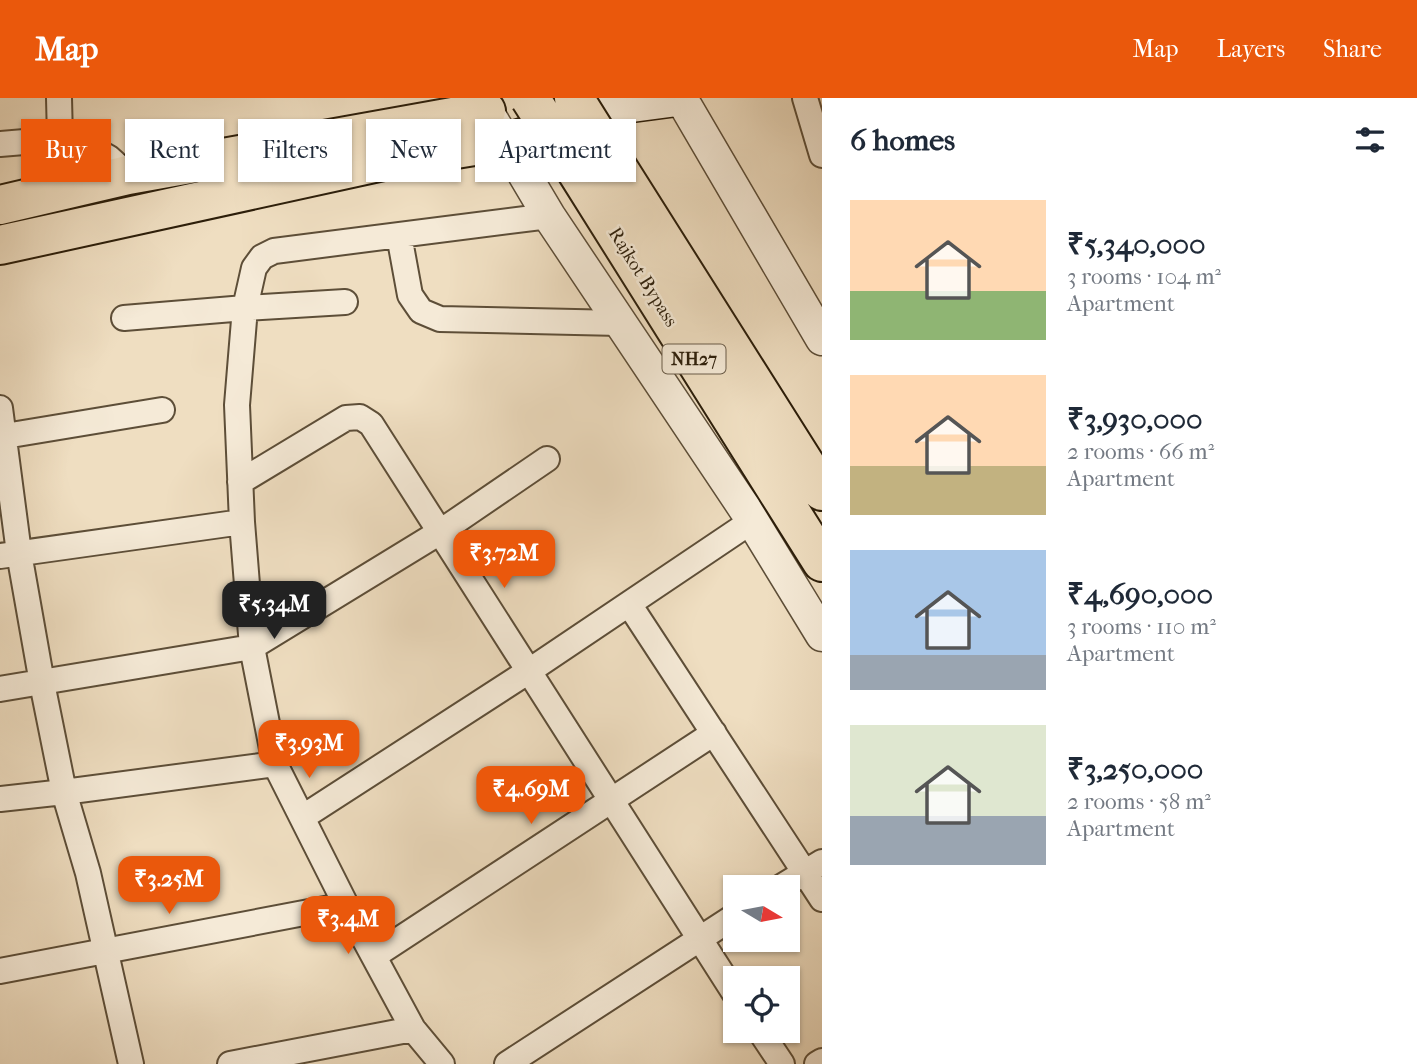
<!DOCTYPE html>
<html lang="en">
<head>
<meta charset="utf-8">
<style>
	body { margin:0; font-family:"IM FELL French Canon",serif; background:#f2f2f3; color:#1f2937; height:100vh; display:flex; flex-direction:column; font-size:26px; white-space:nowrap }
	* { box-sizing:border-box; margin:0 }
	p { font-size:23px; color:#747a83 }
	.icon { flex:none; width:38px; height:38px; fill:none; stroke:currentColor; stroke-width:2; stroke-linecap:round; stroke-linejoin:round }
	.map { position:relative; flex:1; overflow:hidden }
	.details { display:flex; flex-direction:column; background:#fff; width:595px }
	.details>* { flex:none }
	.guide { position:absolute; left:21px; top:21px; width:665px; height:63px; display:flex; gap:14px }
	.needle { width:46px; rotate:100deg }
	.buttons { position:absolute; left:723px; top:777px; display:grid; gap:14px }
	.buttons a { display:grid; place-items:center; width:77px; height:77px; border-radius:0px; background:#fff; box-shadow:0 2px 5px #0004; font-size:35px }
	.price { position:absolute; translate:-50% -60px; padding:0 16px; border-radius:14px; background:#ea580c; color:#fff; font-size:23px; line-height:46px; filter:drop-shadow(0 2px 4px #0008) }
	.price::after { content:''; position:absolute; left:50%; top:42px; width:21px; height:16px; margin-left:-10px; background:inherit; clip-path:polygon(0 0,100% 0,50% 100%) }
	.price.selected { background:#222; color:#fff }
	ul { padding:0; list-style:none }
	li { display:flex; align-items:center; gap:21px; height:175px; padding:0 28px }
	li span { display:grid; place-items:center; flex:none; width:196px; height:140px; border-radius:0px; color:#555 }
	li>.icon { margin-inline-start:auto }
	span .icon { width:84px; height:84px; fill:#fffc; stroke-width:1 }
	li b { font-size:30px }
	h2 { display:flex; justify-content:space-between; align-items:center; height:84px; padding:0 28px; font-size:30px }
	.chip { padding:0 24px; border-radius:0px; background:#fff; box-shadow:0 2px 5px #0004; font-size:24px; line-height:63px }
	.chip.selected { background:#ea580c; color:#fff }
	header { display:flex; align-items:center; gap:42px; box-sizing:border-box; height:98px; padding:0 35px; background:#ea580c; color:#fff }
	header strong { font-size:33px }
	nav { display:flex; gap:38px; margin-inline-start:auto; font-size:24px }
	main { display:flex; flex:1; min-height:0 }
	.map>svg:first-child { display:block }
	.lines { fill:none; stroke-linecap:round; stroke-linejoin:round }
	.minor-casing { stroke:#5d4e38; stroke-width:28 }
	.tertiary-casing { stroke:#5d4e38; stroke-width:35 }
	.secondary-casing { stroke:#2c1e0a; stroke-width:38 }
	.primary-casing { stroke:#2c1e0a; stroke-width:42 }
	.trunk-casing { stroke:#2c1e0a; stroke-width:42 }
	.minor { stroke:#f5ead7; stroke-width:24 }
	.tertiary { stroke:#f5ead7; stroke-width:32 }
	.secondary { stroke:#f5ead7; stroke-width:35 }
	.primary { stroke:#efdec1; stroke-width:38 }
	.trunk { stroke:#efdec1; stroke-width:38 }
	.trunk-bridge-casing { stroke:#2c1e0a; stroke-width:42; stroke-linecap:butt }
	.trunk-bridge { stroke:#efdec1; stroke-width:38 }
	.labels { text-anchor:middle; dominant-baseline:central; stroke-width:5; stroke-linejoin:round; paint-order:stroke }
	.shield { fill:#f5ead7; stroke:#685b48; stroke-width:2 }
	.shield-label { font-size:18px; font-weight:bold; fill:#2c1e0a }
	.street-label { font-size:19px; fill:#2c1e0a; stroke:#f5ead7 }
</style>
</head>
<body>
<header>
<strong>Map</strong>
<nav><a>Map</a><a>Layers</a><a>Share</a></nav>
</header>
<main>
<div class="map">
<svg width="822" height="966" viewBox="0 0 822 966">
	<rect width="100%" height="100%" fill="#efdec1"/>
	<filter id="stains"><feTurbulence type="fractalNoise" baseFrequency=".00286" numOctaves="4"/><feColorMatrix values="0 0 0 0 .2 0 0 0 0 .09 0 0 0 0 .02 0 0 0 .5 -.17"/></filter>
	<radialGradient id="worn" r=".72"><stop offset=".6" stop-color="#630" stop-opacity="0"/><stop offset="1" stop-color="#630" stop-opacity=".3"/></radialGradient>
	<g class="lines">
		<g class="minor-casing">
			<path id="minor" d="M 59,0 L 60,41 L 95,52 L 109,60 L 128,77
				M 805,0 L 822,57
				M 0,46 L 60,41
				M 399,137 L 410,197 L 421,213 L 440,221 L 620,225
				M 124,220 L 245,210 L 345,204
				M 0,310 L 19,455 L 42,585 L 64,694 L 275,666
				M 5,338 L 162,312
				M 240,384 L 346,320 L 360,319 L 371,326 L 735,896
				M 0,458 L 242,424
				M 629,506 L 822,801
				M 0,591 L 252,549 L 440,434 L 547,361
				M 0,701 L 64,694 L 88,775 L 131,966
				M 303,719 L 529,573 L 752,423
				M 781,789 L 822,764
				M 374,858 L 714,635
				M 0,873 L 346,807
				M 760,933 L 782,966
				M 230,966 L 413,931
				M 442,966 L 413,931 L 346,807 L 275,666 L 252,549 L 242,424 L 237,307 L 245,210 L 254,170 L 262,159 L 274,153 L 549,118
				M 507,966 L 735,818
				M 817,966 L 822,963"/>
		</g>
		<g class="tertiary-casing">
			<path id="tertiary" d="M 681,0 L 822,241
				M 492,22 L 549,118 L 745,411 L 822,537"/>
		</g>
		<g class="secondary-casing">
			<path id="secondary" d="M 505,43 L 628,7 L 681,0"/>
		</g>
		<g class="primary-casing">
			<path id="primary" d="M 0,107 L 128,77 L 486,13
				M 0,147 L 388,62 L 505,43"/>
		</g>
		<g class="trunk-casing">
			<path id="trunk" d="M 604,48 L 822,393
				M 567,58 L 822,464"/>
		</g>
		<use href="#minor" class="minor"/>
		<use href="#tertiary" class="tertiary"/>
		<use href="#secondary" class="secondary"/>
		<use href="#primary" class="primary"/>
		<use href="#trunk" class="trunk"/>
		<g class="trunk-bridge-casing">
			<path id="trunk-bridge" d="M 530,0 L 567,58
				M 574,0 L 604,48"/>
		</g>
		<use href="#trunk-bridge" class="trunk-bridge"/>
	</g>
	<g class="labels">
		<rect class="shield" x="662.5" y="246.5" width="63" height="29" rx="5"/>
		<g class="shield-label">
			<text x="694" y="261">NH27</text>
		</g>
		<g class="street-label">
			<text transform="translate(643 179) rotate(58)">Rajkot Bypass</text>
		</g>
	</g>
	<rect width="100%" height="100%" filter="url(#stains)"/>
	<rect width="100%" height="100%" fill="url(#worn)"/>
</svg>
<div class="buttons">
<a><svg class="needle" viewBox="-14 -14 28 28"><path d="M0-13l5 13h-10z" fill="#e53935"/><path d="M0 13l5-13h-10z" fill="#747a83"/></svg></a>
<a><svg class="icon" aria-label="locate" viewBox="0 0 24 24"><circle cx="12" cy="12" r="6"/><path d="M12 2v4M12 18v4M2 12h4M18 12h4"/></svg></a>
</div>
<b class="price" style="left:504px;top:492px">₹3.72M</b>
<b class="price selected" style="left:274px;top:543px">₹5.34M</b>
<b class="price" style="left:309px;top:682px">₹3.93M</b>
<b class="price" style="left:531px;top:728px">₹4.69M</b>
<b class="price" style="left:169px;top:818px">₹3.25M</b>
<b class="price" style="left:348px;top:858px">₹3.4M</b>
<div class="guide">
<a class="chip selected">Buy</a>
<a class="chip">Rent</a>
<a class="chip">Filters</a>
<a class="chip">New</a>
<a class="chip">Apartment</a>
</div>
</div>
<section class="details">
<h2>6 homes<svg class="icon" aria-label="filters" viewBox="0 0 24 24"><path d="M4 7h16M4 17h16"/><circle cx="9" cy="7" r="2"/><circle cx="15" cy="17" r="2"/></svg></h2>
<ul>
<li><span style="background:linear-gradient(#ffd9b3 65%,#8fb573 0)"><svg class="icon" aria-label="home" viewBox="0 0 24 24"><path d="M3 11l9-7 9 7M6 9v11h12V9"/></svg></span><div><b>₹5,340,000</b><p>3 rooms · 104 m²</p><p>Apartment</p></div></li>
<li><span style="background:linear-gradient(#ffd9b3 65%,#c2b280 0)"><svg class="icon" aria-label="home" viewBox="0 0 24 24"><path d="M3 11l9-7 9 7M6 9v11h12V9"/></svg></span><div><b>₹3,930,000</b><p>2 rooms · 66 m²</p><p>Apartment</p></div></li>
<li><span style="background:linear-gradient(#a9c7e8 75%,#9aa5b1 0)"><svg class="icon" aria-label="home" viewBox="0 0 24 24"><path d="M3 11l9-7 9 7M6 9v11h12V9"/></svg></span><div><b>₹4,690,000</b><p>3 rooms · 110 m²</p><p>Apartment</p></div></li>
<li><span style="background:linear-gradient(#dfe7d0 65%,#9aa5b1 0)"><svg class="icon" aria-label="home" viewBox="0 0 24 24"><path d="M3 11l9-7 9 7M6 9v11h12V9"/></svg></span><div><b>₹3,250,000</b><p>2 rooms · 58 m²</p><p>Apartment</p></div></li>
</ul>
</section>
</main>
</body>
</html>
